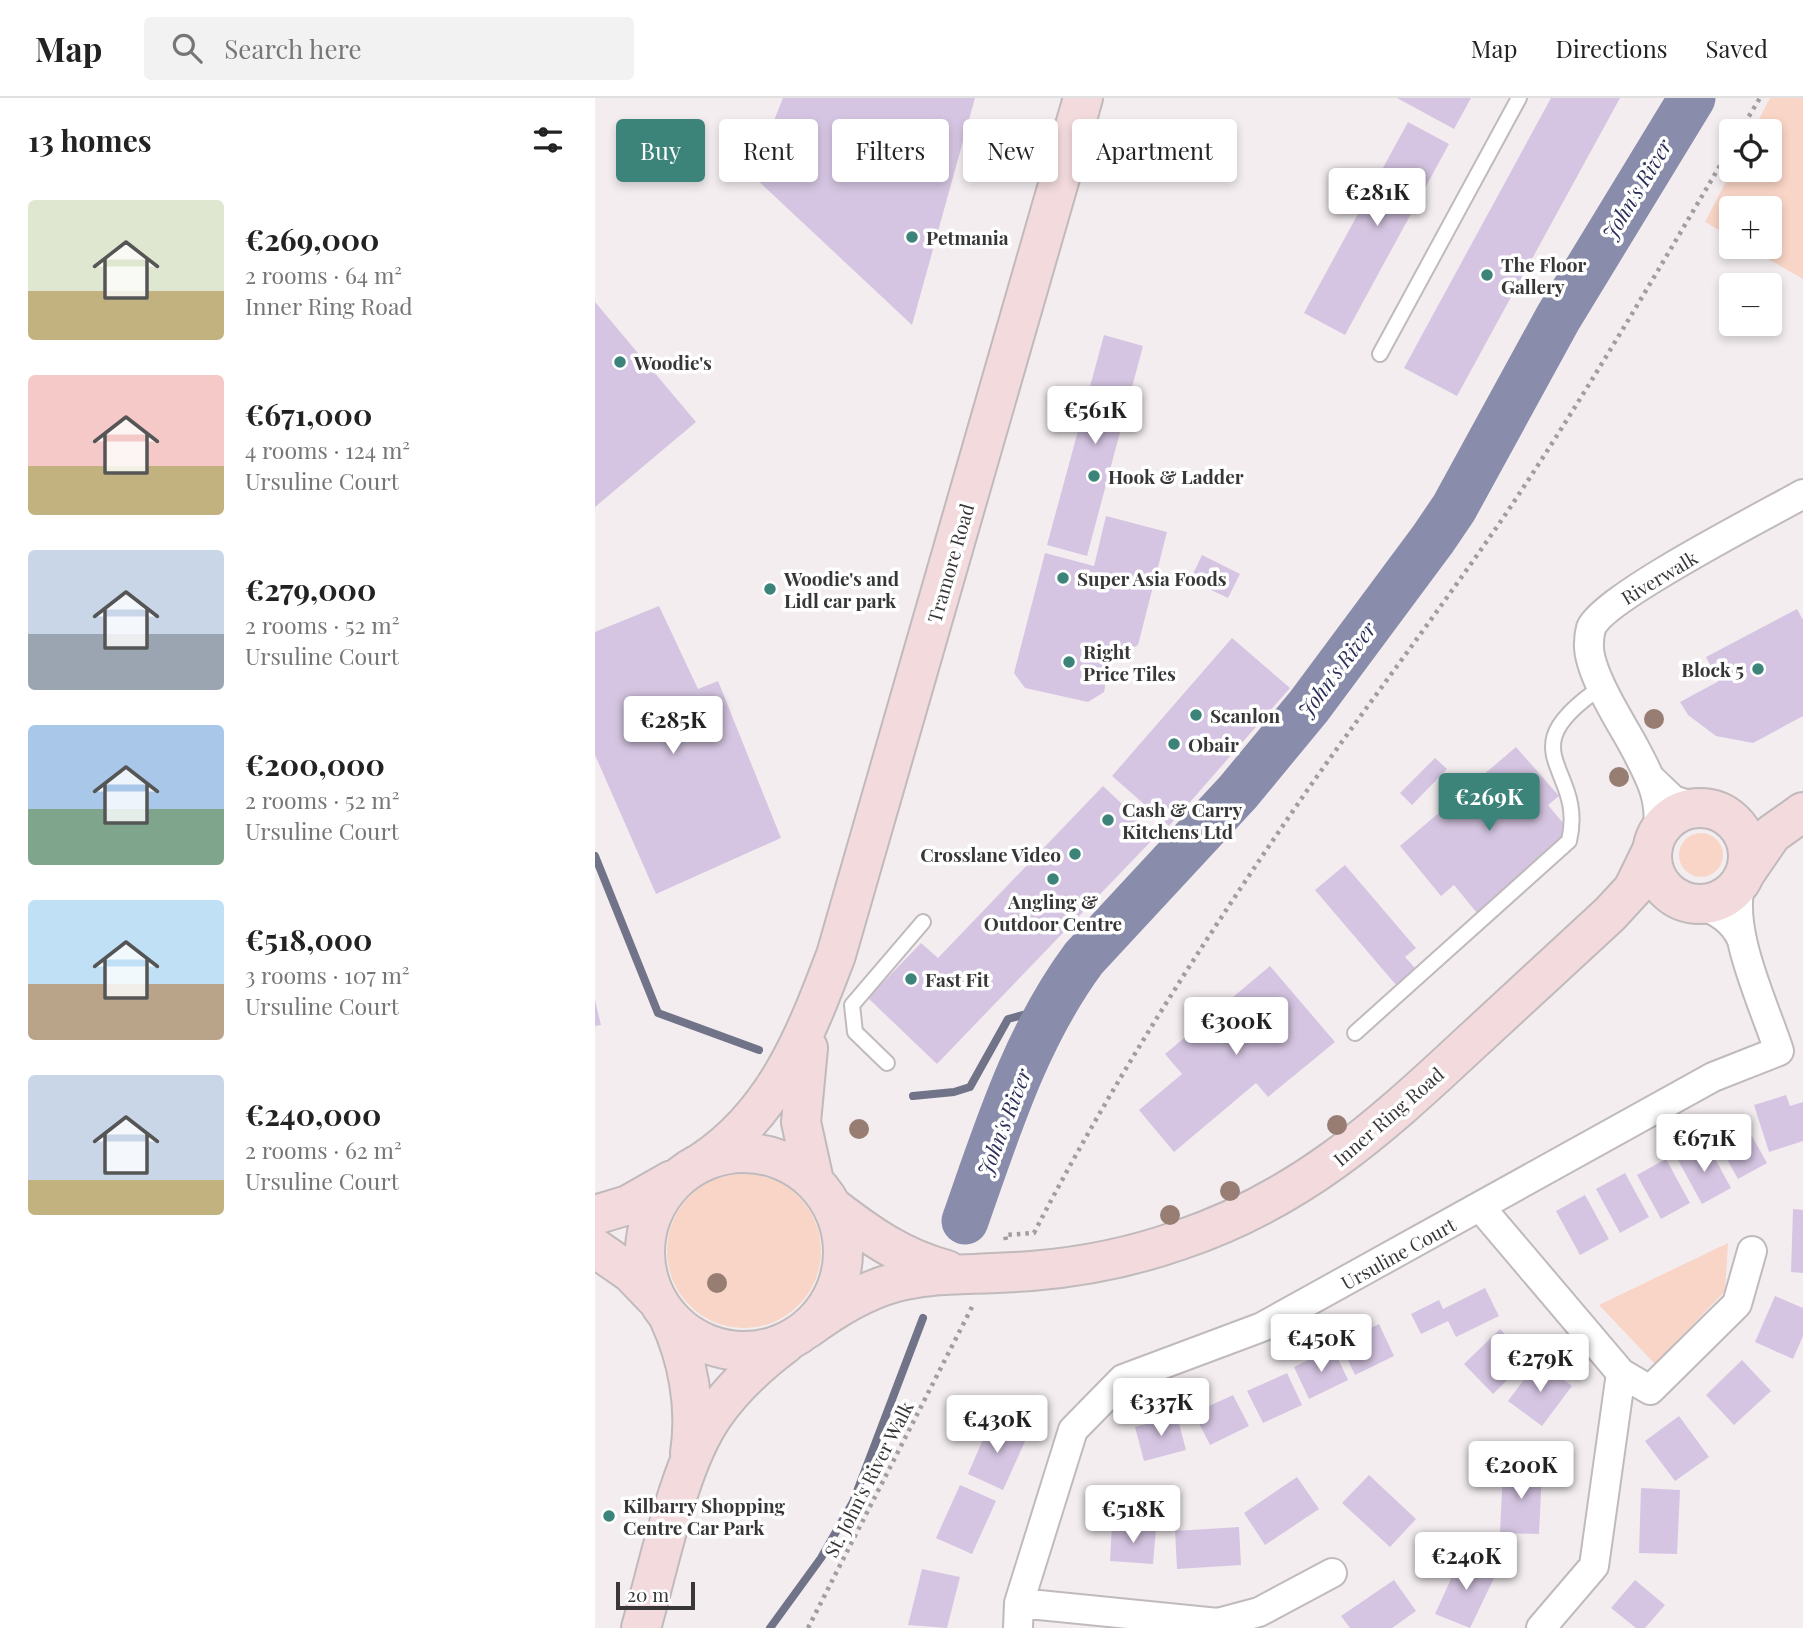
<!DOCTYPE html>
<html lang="en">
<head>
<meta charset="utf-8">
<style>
	body { margin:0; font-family:"Playfair Display",serif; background:#f2f2f2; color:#222; height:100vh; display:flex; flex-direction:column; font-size:26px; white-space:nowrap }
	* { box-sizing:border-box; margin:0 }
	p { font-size:23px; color:#767676 }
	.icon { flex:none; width:38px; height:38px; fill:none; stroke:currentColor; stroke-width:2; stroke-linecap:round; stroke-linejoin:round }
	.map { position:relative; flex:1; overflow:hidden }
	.side { display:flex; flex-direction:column; background:#fff; width:595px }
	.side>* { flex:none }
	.hud { position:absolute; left:21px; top:21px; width:665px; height:63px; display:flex; gap:14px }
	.fabs { position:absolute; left:1124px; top:21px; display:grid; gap:14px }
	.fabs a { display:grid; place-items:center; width:63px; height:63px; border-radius:7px; background:#fff; box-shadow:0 4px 10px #0003; font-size:35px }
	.scale { position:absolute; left:21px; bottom:18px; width:79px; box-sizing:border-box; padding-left:7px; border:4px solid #383637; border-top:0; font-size:19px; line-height:24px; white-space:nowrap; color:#383637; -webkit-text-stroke:5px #fff; paint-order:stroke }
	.price { position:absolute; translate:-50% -60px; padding:0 16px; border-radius:7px; background:#fff; color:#222; font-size:23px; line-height:46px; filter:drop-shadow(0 2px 4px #0008) }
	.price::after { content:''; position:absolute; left:50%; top:42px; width:21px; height:16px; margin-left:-10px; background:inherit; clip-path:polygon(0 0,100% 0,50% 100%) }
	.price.on { background:#3c837a; color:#fff }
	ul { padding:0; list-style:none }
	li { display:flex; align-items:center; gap:21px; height:175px; padding:0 28px }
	li span { display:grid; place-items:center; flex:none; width:196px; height:140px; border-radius:7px; color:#555 }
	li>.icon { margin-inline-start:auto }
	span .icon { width:84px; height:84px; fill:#fffc; stroke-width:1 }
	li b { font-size:30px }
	h2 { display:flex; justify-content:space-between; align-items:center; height:84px; padding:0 28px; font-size:30px }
	.tag { padding:0 24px; border-radius:7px; background:#fff; box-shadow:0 4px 10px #0003; font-size:24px; line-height:63px }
	.tag.on { background:#3c837a; color:#fff }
	header { display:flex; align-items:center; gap:42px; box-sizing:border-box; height:98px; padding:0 35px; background:#fff; border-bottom:2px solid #e0e0e0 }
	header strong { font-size:33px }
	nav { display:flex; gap:38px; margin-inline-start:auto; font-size:24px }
	.search { width:490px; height:63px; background:#f2f2f2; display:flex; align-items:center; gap:18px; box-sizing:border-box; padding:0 24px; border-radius:7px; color:#767676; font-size:26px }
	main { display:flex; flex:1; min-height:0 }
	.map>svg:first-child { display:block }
	.green { fill:#f8d5c6 }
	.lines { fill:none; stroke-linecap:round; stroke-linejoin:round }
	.stream { stroke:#717388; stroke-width:8 }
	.river { stroke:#898dab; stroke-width:47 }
	.building { fill:#d5c5e2 }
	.service-casing { stroke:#c0babd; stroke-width:18 }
	.minor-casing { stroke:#c0babd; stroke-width:32 }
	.secondary-casing { stroke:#c0babd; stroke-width:42 }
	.path { stroke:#a29da0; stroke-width:4.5; stroke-dasharray:3.5 5; stroke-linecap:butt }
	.service { stroke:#fff; stroke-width:14 }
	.minor { stroke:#fff; stroke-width:28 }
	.secondary { stroke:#f3dadd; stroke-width:38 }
	.tree { fill:#987d73 }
	.poi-dot { fill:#3c837a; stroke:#fff; stroke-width:2.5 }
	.labels { text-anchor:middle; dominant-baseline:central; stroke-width:7; stroke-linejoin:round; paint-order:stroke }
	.poi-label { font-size:19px; font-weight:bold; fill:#383637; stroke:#fff; text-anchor:start }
	.street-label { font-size:19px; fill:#383637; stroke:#fff }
	.water-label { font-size:21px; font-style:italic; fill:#2c2f59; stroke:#fff }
</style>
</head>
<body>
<header>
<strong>Map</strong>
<div class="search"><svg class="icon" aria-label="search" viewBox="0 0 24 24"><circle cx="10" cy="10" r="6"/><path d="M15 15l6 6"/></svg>Search here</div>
<nav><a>Map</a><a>Directions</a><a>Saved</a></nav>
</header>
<main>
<section class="side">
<h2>13 homes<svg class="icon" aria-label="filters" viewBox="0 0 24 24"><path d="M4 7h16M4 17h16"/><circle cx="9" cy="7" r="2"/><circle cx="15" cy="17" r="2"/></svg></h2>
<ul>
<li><span style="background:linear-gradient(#dfe7d0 65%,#c2b280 0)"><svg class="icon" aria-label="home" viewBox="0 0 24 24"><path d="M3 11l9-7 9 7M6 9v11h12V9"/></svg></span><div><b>€269,000</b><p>2 rooms · 64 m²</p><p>Inner Ring Road</p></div></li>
<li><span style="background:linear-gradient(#f6c9c9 65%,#c2b280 0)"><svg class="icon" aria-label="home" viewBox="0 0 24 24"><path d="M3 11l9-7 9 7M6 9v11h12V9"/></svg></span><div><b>€671,000</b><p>4 rooms · 124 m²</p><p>Ursuline Court</p></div></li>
<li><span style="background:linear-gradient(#c9d6e8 60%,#9aa5b1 0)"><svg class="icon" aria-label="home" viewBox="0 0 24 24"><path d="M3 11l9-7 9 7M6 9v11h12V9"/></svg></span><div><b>€279,000</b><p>2 rooms · 52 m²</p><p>Ursuline Court</p></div></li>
<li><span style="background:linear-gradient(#a9c7e8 60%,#7fa58c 0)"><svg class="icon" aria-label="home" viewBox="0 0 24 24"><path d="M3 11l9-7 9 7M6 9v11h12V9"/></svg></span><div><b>€200,000</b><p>2 rooms · 52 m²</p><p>Ursuline Court</p></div></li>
<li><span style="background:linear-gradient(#bfe0f5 60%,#b9a48a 0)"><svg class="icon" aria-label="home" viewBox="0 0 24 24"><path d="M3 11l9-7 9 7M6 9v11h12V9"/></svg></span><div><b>€518,000</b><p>3 rooms · 107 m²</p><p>Ursuline Court</p></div></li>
<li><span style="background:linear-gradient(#c9d6e8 75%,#c2b280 0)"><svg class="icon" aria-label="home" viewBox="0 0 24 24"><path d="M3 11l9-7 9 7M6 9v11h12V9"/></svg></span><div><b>€240,000</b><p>2 rooms · 62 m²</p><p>Ursuline Court</p></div></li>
</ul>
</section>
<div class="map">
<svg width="1208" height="1530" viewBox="0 0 1208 1530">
	<rect width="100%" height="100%" fill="#f3edf0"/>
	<path class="green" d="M 1175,0 L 1208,0 L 1208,181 L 1152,149 L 1174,149 L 1174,110 L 1136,110 L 1136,139 L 1110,124 L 1137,72 L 1174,72 L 1174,33 L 1158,33 Z
		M1084 757a22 22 0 1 1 44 0a22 22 0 1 1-44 0Z
		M72 1153a77 77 0 1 1 154 0a77 77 0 1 1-154 0Z
		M 1133,1145 L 1130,1193 L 1060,1266 L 1004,1207 Z"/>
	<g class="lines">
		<path class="stream" d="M 0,758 L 63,915 L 164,952
			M 318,998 L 359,994 L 375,989 L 413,921 L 435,915 L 452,915
			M 175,1530 L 226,1460 L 258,1404 L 328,1220"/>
		<path class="river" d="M 370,1123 C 402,1032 431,938 489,860 L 643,694 L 714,608 L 838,441 L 859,410 L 963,220 L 1097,0"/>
	</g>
	<path class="building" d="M 188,0 L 380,0 L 317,227 L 157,77 Z
		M 802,0 L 876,0 L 859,31 Z
		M 956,0 L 1025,0 L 862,298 L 809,270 Z
		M 813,24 L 854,46 L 750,237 L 709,215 Z
		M 0,204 L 101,324 L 0,409 Z
		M 509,237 L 548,248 L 492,458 L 452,447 Z
		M 511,418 L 572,434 L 543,547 L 530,555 L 517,552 L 509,594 L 493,604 L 430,590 L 419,575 L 450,455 L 499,468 Z
		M 607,457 L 645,476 L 633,500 L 595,482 Z
		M 64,508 L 103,591 L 123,583 L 186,740 L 61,796 L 0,657 L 0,534 Z
		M 1202,511 L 1208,522 L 1208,618 L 1158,645 L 1121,638 L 1093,617 L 1085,604 L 1124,583 L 1111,559 Z
		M 637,540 L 695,590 L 574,728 L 517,678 Z
		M 921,649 L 964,698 L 953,707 L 968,725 L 968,743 L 882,815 L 859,787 L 846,798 L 805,748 Z
		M 840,660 L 852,671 L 817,707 L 805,695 Z
		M 508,688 L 561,738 L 342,966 L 273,900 L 326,845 L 343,860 Z
		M 750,767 L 821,850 L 810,859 L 820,870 L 801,887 L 720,792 Z
		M 675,868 L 740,944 L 673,999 L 661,985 L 579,1054 L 544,1012 L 587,976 L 570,956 Z
		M 0,902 L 6,927 L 0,928 Z
		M 1191,997 L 1195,1008 L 1208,1004 L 1208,1043 L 1174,1054 L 1159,1007 Z
		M 1148,1022 L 1172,1065 L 1143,1081 L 1119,1038 Z
		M 1112,1046 L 1136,1090 L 1107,1106 L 1083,1062 Z
		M 1071,1061 L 1095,1105 L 1066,1121 L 1042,1077 Z
		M 1030,1075 L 1054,1119 L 1025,1135 L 1001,1091 Z
		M 990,1097 L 1014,1141 L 985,1157 L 961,1113 Z
		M 1198,1111 L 1208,1112 L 1208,1175 L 1196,1174 Z
		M 890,1190 L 904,1218 L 861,1239 L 853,1223 L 826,1236 L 816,1216 L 844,1202 L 848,1211 Z
		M 1180,1198 L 1208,1210 L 1208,1238 L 1198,1261 L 1160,1244 Z
		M 784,1226 L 799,1258 L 760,1277 L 745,1245 Z
		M 905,1231 L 934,1261 L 898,1296 L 869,1266 Z
		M 738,1250 L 753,1282 L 714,1301 L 699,1269 Z
		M 1147,1262 L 1176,1293 L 1139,1327 L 1111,1297 Z
		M 943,1263 L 977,1288 L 947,1328 L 913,1303 Z
		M 692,1275 L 707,1307 L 668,1325 L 652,1293 Z
		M 638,1297 L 654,1328 L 615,1347 L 599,1315 Z
		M 582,1318 L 591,1352 L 549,1363 L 540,1329 Z
		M 1084,1318 L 1114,1359 L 1080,1383 L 1050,1343 Z
		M 396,1323 L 432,1339 L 408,1392 L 373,1376 Z
		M 908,1370 L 947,1372 L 944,1436 L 905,1435 Z
		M 774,1377 L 821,1421 L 795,1449 L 747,1405 Z
		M 702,1379 L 724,1411 L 670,1447 L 649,1415 Z
		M 365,1387 L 401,1403 L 377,1456 L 341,1440 Z
		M 1046,1390 L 1085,1392 L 1082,1456 L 1044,1455 Z
		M 517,1427 L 561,1431 L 558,1466 L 515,1463 Z
		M 644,1429 L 646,1467 L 582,1471 L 580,1433 Z
		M 867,1457 L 902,1474 L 875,1530 L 840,1516 Z
		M 327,1471 L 365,1479 L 352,1530 L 313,1527 Z
		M 799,1482 L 821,1513 L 797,1530 L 755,1530 L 746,1518 Z
		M 1040,1482 L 1070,1507 L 1050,1530 L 1041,1530 L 1016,1510 Z"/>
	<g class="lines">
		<g class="service-casing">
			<path id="service" d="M 785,256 L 924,0
				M 760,935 L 974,743 C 992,668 908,655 1008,588
				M 292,965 L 260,934 L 257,907 L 328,824"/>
		</g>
		<g class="minor-casing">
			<path id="minor" d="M 1057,682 L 1078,702 L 1103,710
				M 1062,738 C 1069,700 1053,675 1036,643 C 1023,620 992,571 994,545 C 994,541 995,534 996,530 C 1009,499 1171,417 1208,396
				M 1103,806 C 1122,812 1139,823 1147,842
				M 886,1110 L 1026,1275 L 999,1468 L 946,1530
				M 1026,1275 L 1055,1292 L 1142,1206 L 1157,1153
				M 424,1505 L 623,1525 L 664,1514 L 737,1475
				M 423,1530 L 424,1505 L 478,1332 L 528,1281 L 667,1229 L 1118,979 L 1184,953 C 1169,906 1132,832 1146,784"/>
		</g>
		<g class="secondary-casing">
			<path id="secondary" d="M1057 758a48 48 0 1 1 96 0a48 48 0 1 1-96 0Z
				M 1151,774 L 1177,736 L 1208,714
				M 213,950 L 206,1024 L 219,1083
				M50 1154a99 99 0 1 1 198 0a99 99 0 1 1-198 0Z
				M 107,1064 C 181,1015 211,936 241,857 L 488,0
				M 239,1110 C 274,1137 308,1161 352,1172
				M 0,1117 L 33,1107 L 77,1082
				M 0,1150 L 36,1175 L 60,1200
				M 74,1220 C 93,1261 102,1309 95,1355
				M 212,1231 C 301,1165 334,1181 436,1173 C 487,1169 537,1159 585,1142 C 704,1102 782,1032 871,949 C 919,905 967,860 1015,816 L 1038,791 L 1058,750
				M 46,1530 C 64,1468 83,1369 118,1318 C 138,1289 162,1267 190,1246"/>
		</g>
		<path class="path" d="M 1145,33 L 1165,0
			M 411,1142 L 410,1137 L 439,1135 C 518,982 613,836 711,694 C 776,602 844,513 908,420 C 989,300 1062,174 1136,49
			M 213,1530 L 378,1207"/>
		<use href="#service" class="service"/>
		<use href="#minor" class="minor"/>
		<use href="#secondary" class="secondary"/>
	</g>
	<g class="tree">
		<circle cx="1059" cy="621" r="10"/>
		<circle cx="1024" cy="679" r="10"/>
		<circle cx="742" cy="1027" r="10"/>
		<circle cx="264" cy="1031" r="10"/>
		<circle cx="635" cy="1093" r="10"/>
		<circle cx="575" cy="1117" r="10"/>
		<circle cx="122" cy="1185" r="10"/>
	</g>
	<g class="poi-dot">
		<circle cx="317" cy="139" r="7"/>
		<circle cx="892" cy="177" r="7"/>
		<circle cx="25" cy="264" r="7"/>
		<circle cx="499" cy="378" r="7"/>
		<circle cx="468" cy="480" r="7"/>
		<circle cx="175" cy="491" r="7"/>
		<circle cx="474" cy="564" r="7"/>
		<circle cx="1163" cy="571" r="7"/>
		<circle cx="601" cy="617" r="7"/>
		<circle cx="579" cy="646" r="7"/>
		<circle cx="513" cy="722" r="7"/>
		<circle cx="480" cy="756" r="7"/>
		<circle cx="458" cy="781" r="7"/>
		<circle cx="316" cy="881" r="7"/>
		<circle cx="14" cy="1418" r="7"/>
	</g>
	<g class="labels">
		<g class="poi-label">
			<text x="331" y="139">Petmania</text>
			<text x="906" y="166">The Floor<tspan x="906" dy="22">Gallery</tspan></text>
			<text x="39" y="264">Woodie's</text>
			<text x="513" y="378">Hook &amp; Ladder</text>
			<text x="189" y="480">Woodie's and<tspan x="189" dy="22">Lidl car park</tspan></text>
			<text x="482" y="480">Super Asia Foods</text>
			<text x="488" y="553">Right<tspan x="488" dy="22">Price Tiles</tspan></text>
			<text x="1149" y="571" text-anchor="end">Block 5</text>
			<text x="615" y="617">Scanlon</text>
			<text x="593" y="646">Obair</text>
			<text x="527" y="711">Cash &amp; Carry<tspan x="527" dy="22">Kitchens Ltd</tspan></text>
			<text x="466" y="756" text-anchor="end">Crosslane Video</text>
			<text x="458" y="803" text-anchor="middle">Angling &amp;<tspan x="458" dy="22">Outdoor Centre</tspan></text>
			<text x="330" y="881">Fast Fit</text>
			<text x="28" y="1407">Kilbarry Shopping<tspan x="28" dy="22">Centre Car Park</tspan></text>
		</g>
		<g class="street-label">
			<text transform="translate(355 465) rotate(-74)">Tramore Road</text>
			<text transform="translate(1064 479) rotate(-31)">Riverwalk</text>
			<text transform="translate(793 1018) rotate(-41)">Inner Ring Road</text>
			<text transform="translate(803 1155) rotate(-29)">Ursuline Court</text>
			<text transform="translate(273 1381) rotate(-63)">St. John's River Walk</text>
		</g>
		<g class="water-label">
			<text transform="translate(1041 91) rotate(-59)">John's River</text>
			<text transform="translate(741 571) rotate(-53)">John's River</text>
			<text transform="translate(408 1024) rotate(-69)">John's River</text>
		</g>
	</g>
</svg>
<div class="fabs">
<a><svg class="icon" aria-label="locate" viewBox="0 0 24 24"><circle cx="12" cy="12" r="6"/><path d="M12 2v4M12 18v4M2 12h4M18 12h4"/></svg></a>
<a>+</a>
<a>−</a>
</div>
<div class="scale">20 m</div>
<b class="price" style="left:782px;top:130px">€281K</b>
<b class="price" style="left:500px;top:348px">€561K</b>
<b class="price" style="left:78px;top:658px">€285K</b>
<b class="price on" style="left:894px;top:735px">€269K</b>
<b class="price" style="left:641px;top:959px">€300K</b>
<b class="price" style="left:1109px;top:1076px">€671K</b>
<b class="price" style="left:726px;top:1276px">€450K</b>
<b class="price" style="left:945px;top:1296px">€279K</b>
<b class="price" style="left:566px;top:1340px">€337K</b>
<b class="price" style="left:402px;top:1357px">€430K</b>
<b class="price" style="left:926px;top:1403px">€200K</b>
<b class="price" style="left:538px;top:1447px">€518K</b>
<b class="price" style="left:871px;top:1494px">€240K</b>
<div class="hud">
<a class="tag on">Buy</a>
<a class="tag">Rent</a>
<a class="tag">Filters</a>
<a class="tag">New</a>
<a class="tag">Apartment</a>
</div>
</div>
</main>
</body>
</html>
